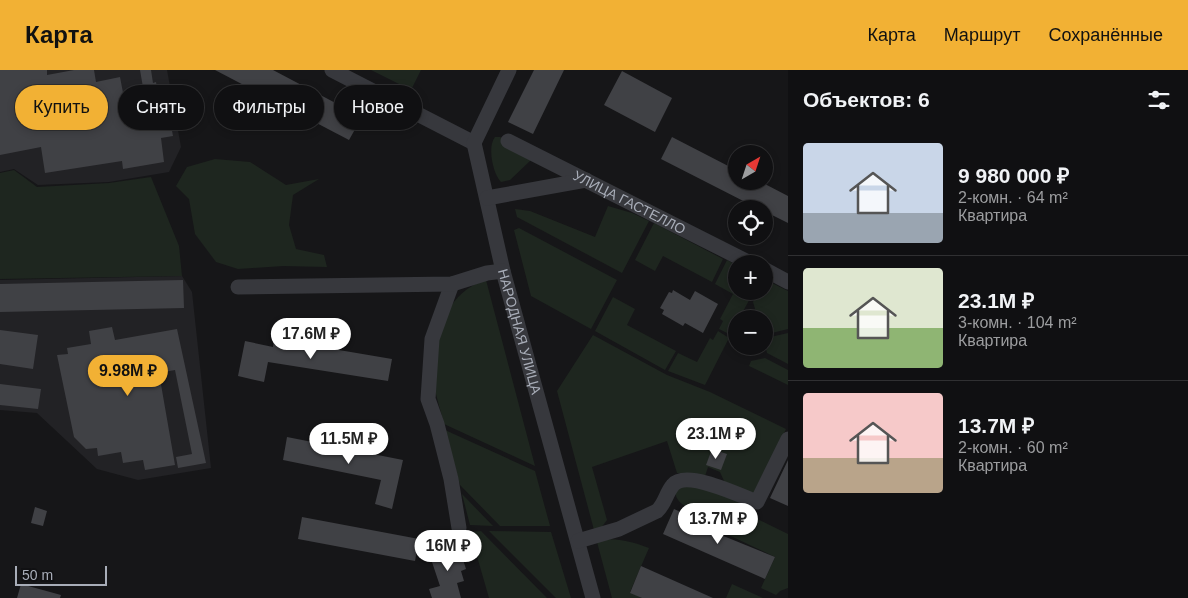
<!DOCTYPE html>
<html lang="ru">
<head>
<meta charset="utf-8">
<style>
	body { margin:0; font-family:Arial,sans-serif; background:#1e1e20; color:#f1f3f6; height:100vh; display:flex; flex-direction:column; font-size:19px; white-space:nowrap }
	* { box-sizing:border-box; margin:0 }
	p { font-size:16px; color:#9c9d9f }
	.icon { flex:none; width:28px; height:28px; fill:none; stroke:currentColor; stroke-width:2; stroke-linecap:round; stroke-linejoin:round }
	.map { position:relative; flex:1; overflow:hidden }
	.panel { display:flex; flex-direction:column; background:#101012; width:400px }
	.panel>* { flex:none }
	.banner { position:absolute; left:15px; top:15px; width:475px; height:45px; display:flex; gap:10px }
	.needle { width:32px; rotate:39deg }
	.controls { position:absolute; left:728px; top:75px; display:grid; gap:10px }
	.controls a { display:grid; place-items:center; width:45px; height:45px; border-radius:50%; background:#101012; box-shadow:0 2px 8px #0003,0 0 0 1px #303032; font-size:25px }
	.scale { position:absolute; left:15px; bottom:12px; width:92px; box-sizing:border-box; padding-left:5px; border:2px solid #a8adb8; border-top:0; font-size:14px; line-height:18px; white-space:nowrap; color:#a8adb8; -webkit-text-stroke:4px #111113; paint-order:stroke }
	.price { position:absolute; translate:-50% -42px; padding:0 11px; border-radius:18px; background:#fff; color:#222; font-size:16px; line-height:32px; filter:drop-shadow(0 1px 2px #0008) }
	.price::after { content:''; position:absolute; left:50%; top:30px; width:15px; height:11px; margin-left:-8px; background:inherit; clip-path:polygon(0 0,100% 0,50% 100%) }
	.price.on { background:#f2b134; color:#111 }
	ul { padding:0; list-style:none }
	li { display:flex; align-items:center; gap:15px; height:125px; padding:0 15px }
	li+li { border-top:1px solid #303032 }
	li span { display:grid; place-items:center; flex:none; width:140px; height:100px; border-radius:5px; color:#555 }
	li>.icon { margin-inline-start:auto }
	span .icon { width:60px; height:60px; fill:#fffc; stroke-width:1 }
	li b { font-size:21px }
	h2 { display:flex; justify-content:space-between; align-items:center; height:60px; padding:0 15px; font-size:21px }
	.pill { padding:0 18px; border-radius:22px; background:#101012; box-shadow:0 2px 8px #0003,0 0 0 1px #303032; font-size:18px; line-height:45px }
	.pill.on { background:#f2b134; color:#111 }
	header { display:flex; align-items:center; gap:30px; box-sizing:border-box; height:70px; padding:0 25px; background:#f2b134; color:#111 }
	header strong { font-size:24px }
	nav { display:flex; gap:28px; margin-inline-start:auto; font-size:18px }
	main { display:flex; flex:1; min-height:0 }
	.map>svg:first-child { display:block }
	.built { fill:#222225 }
	.green { fill:#1e261f }
	.building { fill:#404145 }
	.lines { fill:none; stroke-linecap:round; stroke-linejoin:round }
	.minor { stroke:#37383d; stroke-width:15 }
	.labels { text-anchor:middle; dominant-baseline:central; stroke-width:5; stroke-linejoin:round; paint-order:stroke }
	.street-label { font-size:14px; fill:#a8adb8; stroke:#111113 }
</style>
</head>
<body>
<header>
<strong>Карта</strong>
<nav><a>Карта</a><a>Маршрут</a><a>Сохранённые</a></nav>
</header>
<main>
<div class="map">
<svg width="788" height="528" viewBox="0 0 788 528">
	<rect width="100%" height="100%" fill="#161618"/>
	<path class="built" d="M 0,0 L 167,0 L 181,77 L 169,102 L 109,112 L 38,115 L 14,99 L 0,102 Z
		M 182,206 L 192,222 L 211,398 L 138,410 L 97,399 L 37,343 L 0,340 L 0,210 Z"/>
	<path class="green" d="M 371,0 L 421,0 L 411,20 Z
		M 495,67 L 500,67 L 531,85 L 530,91 L 510,110 L 501,112 C 493,104 487,77 495,67 Z
		M 215,89 L 250,92 L 286,115 L 319,109 L 293,125 L 289,155 L 296,179 L 324,185 L 327,197 L 283,196 L 238,199 L 216,192 L 195,164 L 189,129 L 176,116 L 187,97 Z
		M 14,100 L 37,117 L 109,113 L 151,107 L 179,176 L 182,206 L 0,209 L 0,103 Z
		M 608,136 L 632,143 L 649,151 L 622,203 L 517,147 L 515,139 L 530,141 L 595,167 Z
		M 654,153 L 723,189 L 712,212 L 663,186 L 655,201 L 635,190 Z
		M 519,158 L 617,210 L 591,259 L 531,226 L 514,160 Z
		M 727,190 L 736,195 L 736,221 L 754,221 L 739,249 L 736,249 L 736,255 L 731,265 L 719,259 L 723,251 L 720,249 L 733,224 L 715,214 Z
		M 764,209 L 788,221 L 788,259 L 764,265 L 764,249 L 758,249 L 753,232 L 758,221 L 764,221 Z
		M 486,210 L 535,396 L 444,354 C 441,342 437,329 434,316 C 433,310 434,303 434,297 C 436,261 448,221 486,210 Z
		M 613,227 L 635,239 L 627,255 L 676,281 L 665,300 L 595,261 Z
		M 718,261 L 729,268 L 705,315 L 668,301 L 678,283 L 697,292 L 710,268 L 713,270 Z
		M 788,263 L 788,294 L 767,283 L 764,271 L 766,268 Z
		M 593,265 L 667,305 L 710,322 L 786,359 L 756,421 L 751,424 L 725,413 L 720,402 L 708,397 L 705,406 L 677,403 L 667,371 L 592,397 L 607,450 L 601,458 L 594,460 L 557,321 Z
		M 765,288 L 788,300 L 788,315 L 749,296 L 751,291 Z
		M 445,360 L 535,401 L 550,456 L 500,456 L 460,415 Z
		M 680,416 L 709,417 L 750,436 L 749,445 L 788,464 L 788,518 L 780,521 L 776,525 L 761,518 L 775,487 L 697,450 L 701,443 C 690,438 675,435 675,420 Z
		M 462,424 L 493,456 L 470,455 Z
		M 481,461 L 547,528 L 489,528 L 470,462 Z
		M 489,461 L 551,462 L 571,528 L 556,528 Z
		M 604,469 C 620,469 634,472 649,478 L 630,522 L 642,528 L 612,528 L 597,472 Z
		M 732,514 L 763,528 L 726,528 Z"/>
	<path class="building" d="M 0,0 L 47,0 L 47,5 L 74,0 L 94,0 L 96,12 L 120,7 L 125,33 L 145,29 L 140,0 L 151,0 L 153,13 L 156,12 L 162,51 L 170,50 L 173,66 L 161,68 L 164,92 L 123,99 L 122,91 L 45,103 L 41,77 L 0,85 Z
		M 215,0 L 273,0 L 362,47 L 349,70 Z
		M 534,0 L 564,0 L 533,64 L 508,52 Z
		M 622,1 L 672,28 L 655,62 L 604,35 Z
		M 672,67 L 736,100 L 736,111 L 759,111 L 788,126 L 788,153 L 764,141 L 764,139 L 759,139 L 661,89 Z
		M 183,210 L 184,238 L 0,242 L 0,214 Z
		M 673,220 L 690,230 L 695,221 L 718,234 L 703,263 L 685,253 L 683,256 L 662,244 L 664,240 L 660,238 L 669,222 L 672,223 Z
		M 112,257 L 115,270 L 177,259 L 206,393 L 178,398 L 176,387 L 192,384 L 175,300 L 159,303 L 175,395 L 145,400 L 143,390 L 123,393 L 121,382 L 98,386 L 97,378 L 86,379 L 74,367 L 57,285 L 68,284 L 67,278 L 91,274 L 89,261 Z
		M 0,260 L 38,265 L 33,299 L 0,294 Z
		M 274,269 L 392,289 L 388,311 L 268,292 L 264,312 L 238,306 L 245,271 L 273,277 Z
		M 0,314 L 41,319 L 38,339 L 0,335 Z
		M 287,367 L 403,390 L 392,439 L 375,434 L 381,410 L 283,390 Z
		M 712,379 L 727,384 L 721,400 L 706,395 Z
		M 788,390 L 788,436 L 770,428 Z
		M 35,437 L 47,441 L 43,456 L 31,453 Z
		M 674,439 L 696,449 L 694,454 L 775,487 L 765,509 L 663,464 Z
		M 302,447 L 419,469 L 415,491 L 298,469 Z
		M 458,474 L 466,499 L 461,501 L 464,511 L 457,513 L 461,528 L 432,528 L 429,519 L 440,516 L 429,483 Z
		M 641,496 L 713,528 L 642,528 L 630,523 Z
		M 21,514 L 61,525 L 60,528 L 17,528 Z"/>
	<g class="lines">
		<g class="minor">
			<path d="M 332,0 L 474,73"/>
			<path id="s1" d="M 509,0 L 474,73 L 503,201 L 593,528"/>
			<path id="s2" d="M 508,71 L 752,194"/>
			<path d="M 487,128 L 586,110"/>
			<path d="M 764,199 L 788,212"/>
			<path d="M 452,214 L 432,269 L 428,329 L 437,354 L 451,409 L 459,458"/>
			<path d="M 238,217 L 452,214 L 487,203 L 503,201"/>
			<path d="M 578,471 L 619,459 L 657,441 C 665,434 666,423 673,415 C 686,399 741,426 757,432 L 788,369"/>
		</g>
	</g>
	<g class="labels">
		<g class="street-label">
			<text stroke="none"><textPath href="#s2" startOffset="136">УЛИЦА ГАСТЕЛЛО</textPath></text>
			<text stroke="none"><textPath href="#s1" startOffset="275">НАРОДНАЯ УЛИЦА</textPath></text>
		</g>
	</g>
</svg>
<div class="controls">
<a><svg class="needle" viewBox="-14 -14 28 28"><path d="M0-13l5 13h-10z" fill="#e53935"/><path d="M0 13l5-13h-10z" fill="#9c9d9f"/></svg></a>
<a><svg class="icon" aria-label="locate" viewBox="0 0 24 24"><circle cx="12" cy="12" r="6"/><path d="M12 2v4M12 18v4M2 12h4M18 12h4"/></svg></a>
<a>+</a>
<a>−</a>
</div>
<div class="scale">50 m</div>
<b class="price" style="left:311px;top:290px">17.6M ₽</b>
<b class="price on" style="left:128px;top:327px">9.98M ₽</b>
<b class="price" style="left:716px;top:390px">23.1M ₽</b>
<b class="price" style="left:349px;top:395px">11.5M ₽</b>
<b class="price" style="left:718px;top:475px">13.7M ₽</b>
<b class="price" style="left:448px;top:502px">16M ₽</b>
<div class="banner">
<a class="pill on">Купить</a>
<a class="pill">Снять</a>
<a class="pill">Фильтры</a>
<a class="pill">Новое</a>
</div>
</div>
<section class="panel">
<h2>Объектов: 6<svg class="icon" aria-label="filters" viewBox="0 0 24 24"><path d="M4 7h16M4 17h16"/><circle cx="9" cy="7" r="2"/><circle cx="15" cy="17" r="2"/></svg></h2>
<ul>
<li><span style="background:linear-gradient(#c9d6e8 70%,#9aa5b1 0)"><svg class="icon" aria-label="home" viewBox="0 0 24 24"><path d="M3 11l9-7 9 7M6 9v11h12V9"/></svg></span><div><b>9 980 000 ₽</b><p>2-комн. · 64 m²</p><p>Квартира</p></div></li>
<li><span style="background:linear-gradient(#dfe7d0 60%,#8fb573 0)"><svg class="icon" aria-label="home" viewBox="0 0 24 24"><path d="M3 11l9-7 9 7M6 9v11h12V9"/></svg></span><div><b>23.1M ₽</b><p>3-комн. · 104 m²</p><p>Квартира</p></div></li>
<li><span style="background:linear-gradient(#f6c9c9 65%,#b9a48a 0)"><svg class="icon" aria-label="home" viewBox="0 0 24 24"><path d="M3 11l9-7 9 7M6 9v11h12V9"/></svg></span><div><b>13.7M ₽</b><p>2-комн. · 60 m²</p><p>Квартира</p></div></li>
</ul>
</section>
</main>
</body>
</html>
